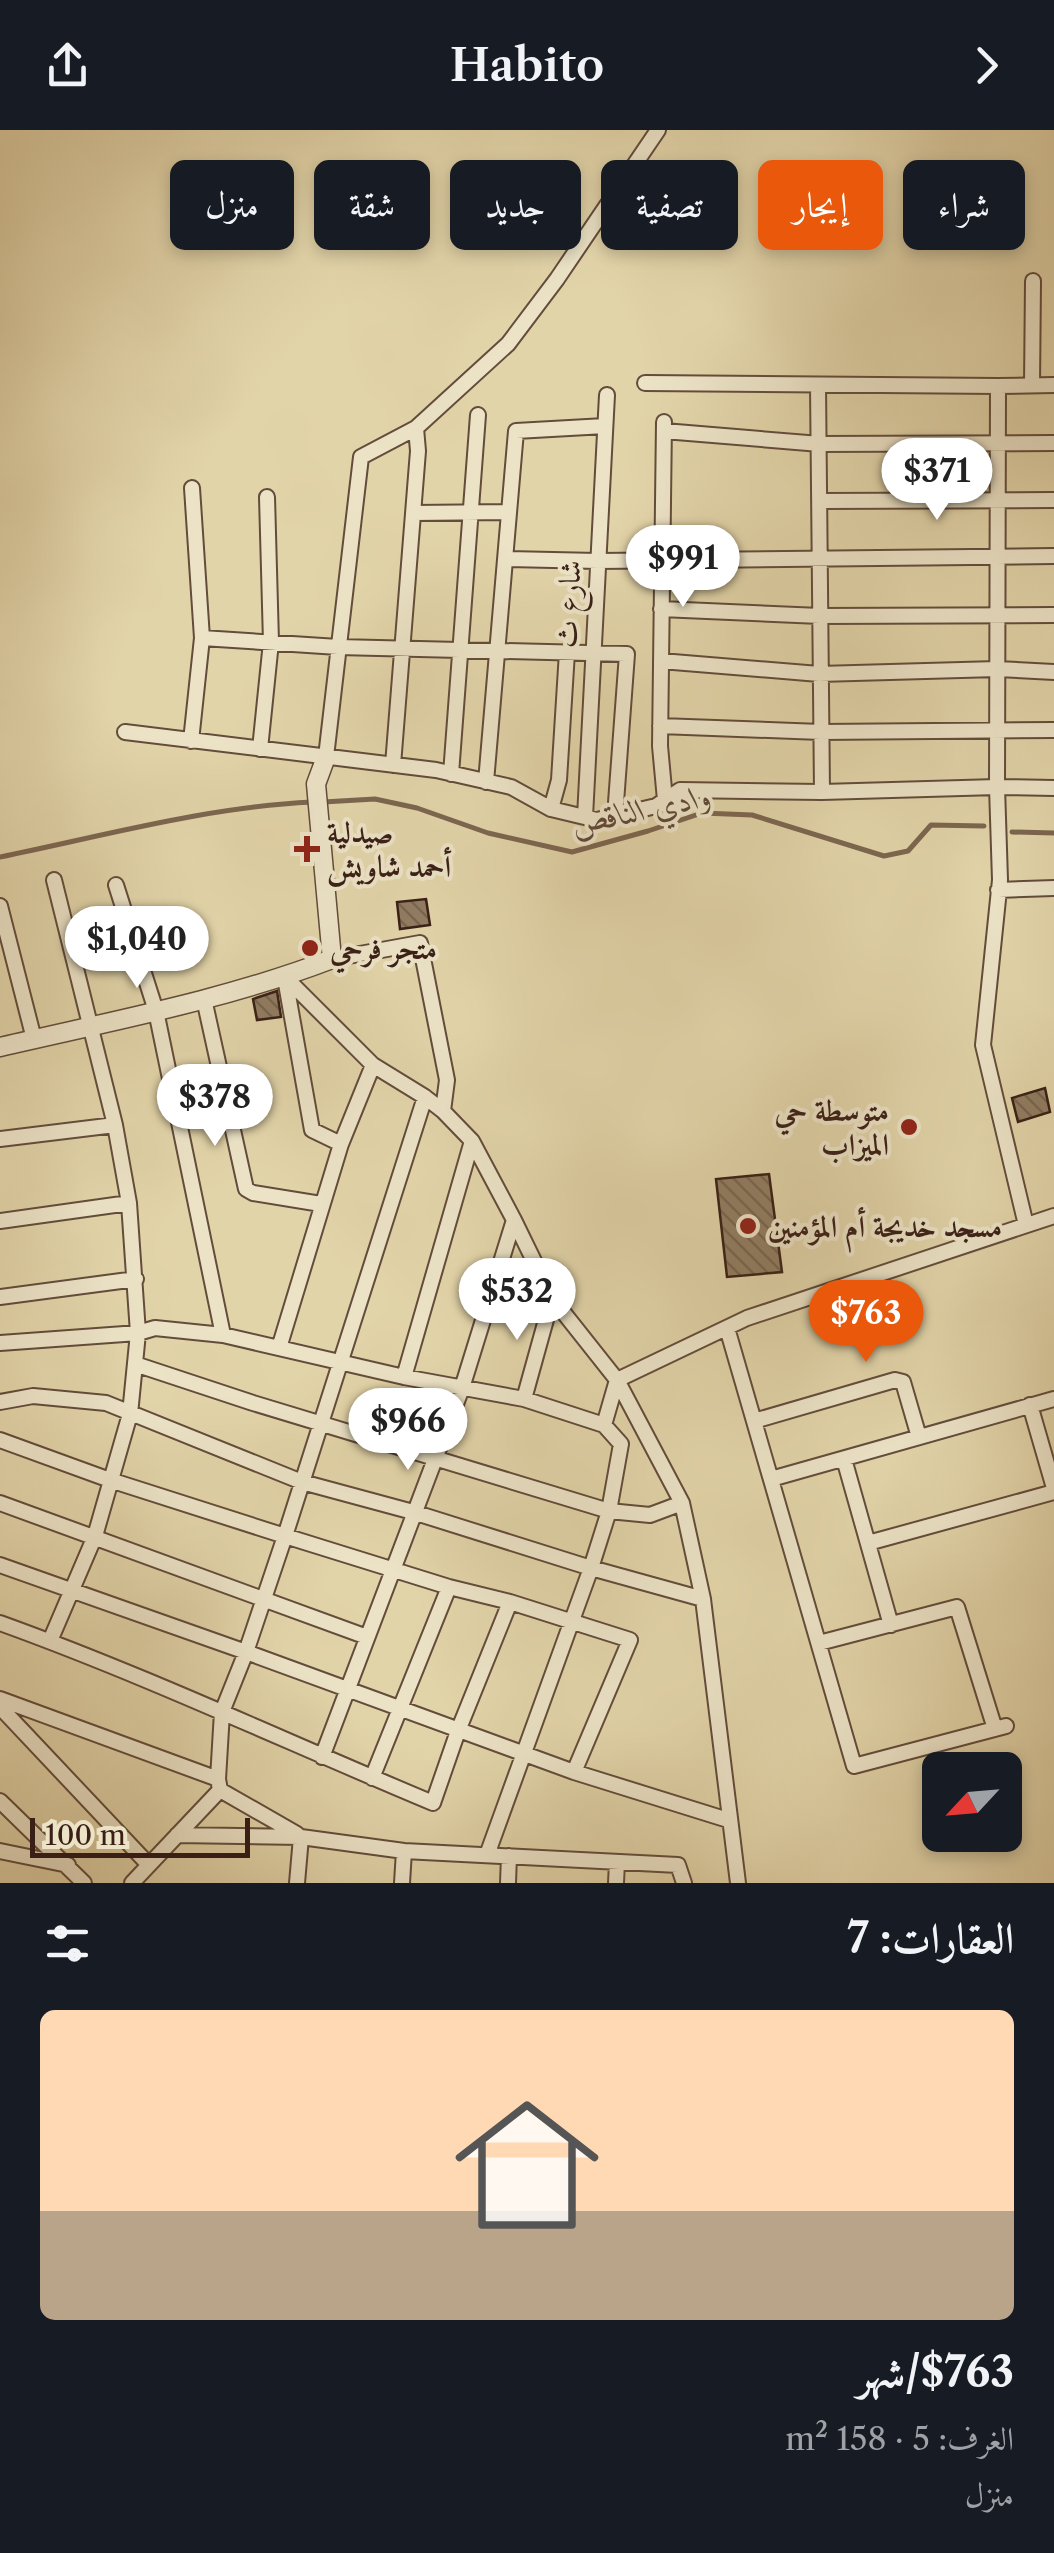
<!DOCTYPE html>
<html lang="ar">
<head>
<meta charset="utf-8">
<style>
	body { margin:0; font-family:"Libre Caslon Text",Amiri,serif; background:#242831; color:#f1f3f6; direction:rtl; height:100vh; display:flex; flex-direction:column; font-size:38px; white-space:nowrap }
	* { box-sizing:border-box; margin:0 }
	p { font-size:32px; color:#9ea1a6 }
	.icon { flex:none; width:55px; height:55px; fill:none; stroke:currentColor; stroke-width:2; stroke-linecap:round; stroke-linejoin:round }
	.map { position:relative; height:1753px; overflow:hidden; direction:ltr }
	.panel { display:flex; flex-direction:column; background:#171b24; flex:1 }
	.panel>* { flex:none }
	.guide { position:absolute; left:30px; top:30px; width:995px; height:90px; direction:rtl; display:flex; gap:20px }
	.needle { width:65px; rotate:244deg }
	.fabs { position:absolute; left:922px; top:1622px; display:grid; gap:20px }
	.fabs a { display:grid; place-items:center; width:100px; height:100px; border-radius:15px; background:#171b24; box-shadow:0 5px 15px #0003; font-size:50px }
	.scale { position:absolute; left:30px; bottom:25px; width:220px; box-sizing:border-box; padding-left:10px; border:5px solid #391f16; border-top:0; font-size:28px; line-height:35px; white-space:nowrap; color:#391f16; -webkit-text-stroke:8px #ece3c7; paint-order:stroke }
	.price { position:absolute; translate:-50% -85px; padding:0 22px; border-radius:35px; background:#fff; color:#222; font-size:32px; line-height:65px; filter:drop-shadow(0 2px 5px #0008) }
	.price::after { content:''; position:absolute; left:50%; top:60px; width:30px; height:22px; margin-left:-15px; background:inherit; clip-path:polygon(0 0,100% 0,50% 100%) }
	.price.selected { background:#ea580c; color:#fff }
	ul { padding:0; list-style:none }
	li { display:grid; align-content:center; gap:20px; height:530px; padding:0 40px }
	li span { display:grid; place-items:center; height:310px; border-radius:15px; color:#555 }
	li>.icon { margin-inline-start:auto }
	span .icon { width:180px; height:180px; fill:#fffc; stroke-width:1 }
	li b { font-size:42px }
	h2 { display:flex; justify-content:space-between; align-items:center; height:120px; padding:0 40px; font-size:42px }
	.pill { padding:0 35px; border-radius:15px; background:#171b24; box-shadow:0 5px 15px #0003; font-size:35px; line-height:90px }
	.pill.selected { background:#ea580c; color:#fff }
	header { display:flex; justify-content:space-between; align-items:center; height:130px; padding:0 40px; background:#171b24; font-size:45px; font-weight:600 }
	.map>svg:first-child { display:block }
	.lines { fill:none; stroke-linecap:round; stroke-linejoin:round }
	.stream { stroke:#7c6650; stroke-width:5 }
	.building { fill:url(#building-back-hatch); stroke:#391f16; stroke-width:2.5 }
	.minor-casing { stroke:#634c3b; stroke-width:18 }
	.tertiary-casing { stroke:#634c3b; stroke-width:21 }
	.minor { stroke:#ece3c7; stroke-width:14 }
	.tertiary { stroke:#ece3c7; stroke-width:18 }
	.poi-dot { fill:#8f2418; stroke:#ece3c7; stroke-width:4 }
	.labels { text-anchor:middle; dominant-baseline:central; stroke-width:8; stroke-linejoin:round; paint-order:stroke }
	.street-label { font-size:30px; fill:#391f16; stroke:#ece3c7 }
	.poi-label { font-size:30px; font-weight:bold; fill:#391f16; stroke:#ece3c7; text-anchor:start }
	.water-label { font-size:32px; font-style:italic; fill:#604938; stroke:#ece3c7 }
</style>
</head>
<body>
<header><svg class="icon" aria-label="forward" viewBox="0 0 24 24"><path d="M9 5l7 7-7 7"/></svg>Habito<svg class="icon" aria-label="share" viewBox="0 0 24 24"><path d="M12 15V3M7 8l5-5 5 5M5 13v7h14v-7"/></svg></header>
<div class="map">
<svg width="1054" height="1753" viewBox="0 0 1054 1753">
	<defs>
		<pattern id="building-back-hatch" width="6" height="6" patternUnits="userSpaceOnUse" patternTransform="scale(2.5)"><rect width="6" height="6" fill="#917d62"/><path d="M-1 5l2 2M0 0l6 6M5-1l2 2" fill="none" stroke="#776650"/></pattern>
	</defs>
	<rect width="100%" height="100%" fill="#e2d4a9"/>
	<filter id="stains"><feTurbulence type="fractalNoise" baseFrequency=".002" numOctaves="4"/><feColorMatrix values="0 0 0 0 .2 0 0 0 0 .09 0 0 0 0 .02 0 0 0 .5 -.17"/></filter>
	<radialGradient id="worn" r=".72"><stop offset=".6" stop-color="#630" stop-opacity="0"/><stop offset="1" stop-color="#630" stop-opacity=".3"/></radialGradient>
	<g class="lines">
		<path class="stream" d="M 323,672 L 375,669 L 417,678 L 488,703 L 572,722 L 648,701 L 702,683 L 752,685 L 884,726 L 908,721 L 931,695 L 984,696
			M 1012,702 L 1054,703
			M 0,727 C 103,706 207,677 312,672"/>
	</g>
	<path class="building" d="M 426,769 L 430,795 L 400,799 L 397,772 Z
		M 277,861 L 281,887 L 257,890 L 253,869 Z
		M 1045,958 L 1050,982 L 1018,992 L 1012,968 Z
		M 769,1044 L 782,1142 L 727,1147 L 716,1049 Z"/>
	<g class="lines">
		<g class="minor-casing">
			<path id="minor" d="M 645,253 L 998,256 L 1054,255
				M 818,255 L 822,662
				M 1032,255 L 1033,151
				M 998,256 L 997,657 L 1000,750 L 983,915 L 1026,1095
				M 664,292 L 660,616 L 665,670
				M 664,301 L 820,314 L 1054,313
				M 820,371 L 1054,370
				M 413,383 L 509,382
				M 505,429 L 598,431 L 1054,426
				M 661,479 L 820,486 L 1054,485
				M 202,508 L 338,517 L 627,524 L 615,686
				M 661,531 L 819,544 L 997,539 L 1054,542
				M 660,596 L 821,602 L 1054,600
				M 125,602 L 436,640 L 511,657 L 551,679 L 597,690 L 656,676 L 680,660 L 822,662 L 997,657 L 1054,658
				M 191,611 L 202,508 L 192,358
				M 260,619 L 271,512 L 267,367
				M 326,627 L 361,327 L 416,298 L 508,214 L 557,149 L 658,0
				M 393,635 L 418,321 L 416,298
				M 451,644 L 478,285
				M 486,652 L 516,301 L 605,296
				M 551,679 L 559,650 L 567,522
				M 585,687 L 607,265
				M 116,755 L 156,881 L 223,1205
				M 998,760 L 1054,758
				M 0,776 L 34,909
				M 332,829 L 420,813 L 447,950 L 443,981
				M 285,847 L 373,935 L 425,967 L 443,981 L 472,1011 L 514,1090 L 552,1168 L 617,1250 L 682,1373 L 703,1469 L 738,1753
				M 285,848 L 312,1000 L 341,1014
				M 204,869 L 246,1059 L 253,1063 L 321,1074
				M 0,1009 L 115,995
				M 0,1091 L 129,1073
				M 0,1167 L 136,1149
				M 727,1198 L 854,1636 L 1006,1596
				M 0,1213 L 138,1203 L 155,1198 L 223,1205 L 404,1247 L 524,1269 L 604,1295 L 621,1314 L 609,1381 L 591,1438 L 487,1725
				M 279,1218 L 341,1014 L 373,935
				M 135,1234 L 253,1273 L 609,1381 L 650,1385 L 682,1373
				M 404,1247 L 472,1011
				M 524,1269 L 552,1168
				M 0,1272 L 33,1266 L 106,1273 L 302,1352 L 413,1382 L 591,1438 L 703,1469
				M 1030,1275 L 1054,1358
				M 754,1291 L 895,1250 L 903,1252 L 919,1307
				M 604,1295 L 617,1250 L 747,1188 L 1054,1086
				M 0,1310 L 110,1350 L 285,1406 L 449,1457 L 510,1472 L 630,1510 L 574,1642
				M 844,1329 L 891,1495
				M 771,1349 L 1054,1269
				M 0,1373 L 367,1507
				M 868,1413 L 1054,1362
				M 0,1435 L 246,1522 L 574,1642 L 728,1690
				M 0,1493 C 147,1546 289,1613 433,1673 L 458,1601 L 510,1472
				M 50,1511 L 95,1406 L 130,1284 L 138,1203 L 129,1073 L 115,995 L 54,750
				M 819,1513 L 957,1477 L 995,1599
				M 0,1569 L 218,1649
				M 0,1577 L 149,1735
				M 322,1627 L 462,1258 L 514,1090
				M 372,1648 L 449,1457
				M 220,1660 L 297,1704
				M 0,1671 L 84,1753
				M 177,1705 L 301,1707 L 404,1721 L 678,1735 L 684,1753
				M 0,1721 L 68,1735
				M 132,1753 L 220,1660 L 218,1649 L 222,1582 L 246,1522 L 285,1406 L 425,967
				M 297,1753 L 301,1707
				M 402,1753 L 404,1721
				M 508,1753 L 509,1726
				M 616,1753 L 617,1732"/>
		</g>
		<g class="tertiary-casing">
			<path id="tertiary" d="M 0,917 C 111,891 225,870 332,829 L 316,654 L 326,627"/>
		</g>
		<use href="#minor" class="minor"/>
		<use href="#tertiary" class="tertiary"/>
	</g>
	<g class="poi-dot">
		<path d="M302 704h10v10h10v10h-10v10h-10v-10h-10v-10h10z"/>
		<circle cx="310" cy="818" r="10"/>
		<circle cx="909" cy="997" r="10"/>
		<circle cx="748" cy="1096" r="10"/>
	</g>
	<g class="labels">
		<g class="street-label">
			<text transform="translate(568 474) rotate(-87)">شارع ث</text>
		</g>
		<g class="poi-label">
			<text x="327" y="702">صيدلية<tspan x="327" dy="34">أحمد شاويش</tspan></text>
			<text x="330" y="818">متجر فرحي</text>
			<text x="889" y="980" text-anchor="end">متوسطة حي<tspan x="889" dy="34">الميزاب</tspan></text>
			<text x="768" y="1096">مسجد خديجة أم المؤمنين</text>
		</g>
		<g class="water-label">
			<text transform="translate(641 679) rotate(-12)">وادي الناقص</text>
		</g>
	</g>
	<rect width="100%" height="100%" filter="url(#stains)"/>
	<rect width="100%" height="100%" fill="url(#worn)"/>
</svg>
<div class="fabs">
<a><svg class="needle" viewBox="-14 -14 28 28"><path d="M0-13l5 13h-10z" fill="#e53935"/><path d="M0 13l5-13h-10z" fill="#9ea1a6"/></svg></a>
</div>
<div class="scale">100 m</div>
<b class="price" style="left:937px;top:393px">$371</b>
<b class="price" style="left:683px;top:480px">$991</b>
<b class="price" style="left:137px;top:861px">$1,040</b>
<b class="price" style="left:215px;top:1019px">$378</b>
<b class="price" style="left:517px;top:1213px">$532</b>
<b class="price selected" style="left:866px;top:1235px">$763</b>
<b class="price" style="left:408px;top:1343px">$966</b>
<div class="guide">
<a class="pill">شراء</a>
<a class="pill selected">إيجار</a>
<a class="pill">تصفية</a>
<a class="pill">جديد</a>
<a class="pill">شقة</a>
<a class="pill">منزل</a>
</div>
</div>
<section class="panel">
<h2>العقارات: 7<svg class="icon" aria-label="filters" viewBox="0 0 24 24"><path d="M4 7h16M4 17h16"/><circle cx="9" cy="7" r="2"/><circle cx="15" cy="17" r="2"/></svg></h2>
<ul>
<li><span style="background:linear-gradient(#ffd9b3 65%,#b9a48a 0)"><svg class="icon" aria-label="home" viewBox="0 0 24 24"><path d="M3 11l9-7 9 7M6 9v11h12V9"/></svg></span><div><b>$763/شهر</b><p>الغرف: 5 · 158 m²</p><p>منزل</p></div></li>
</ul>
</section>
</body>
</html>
